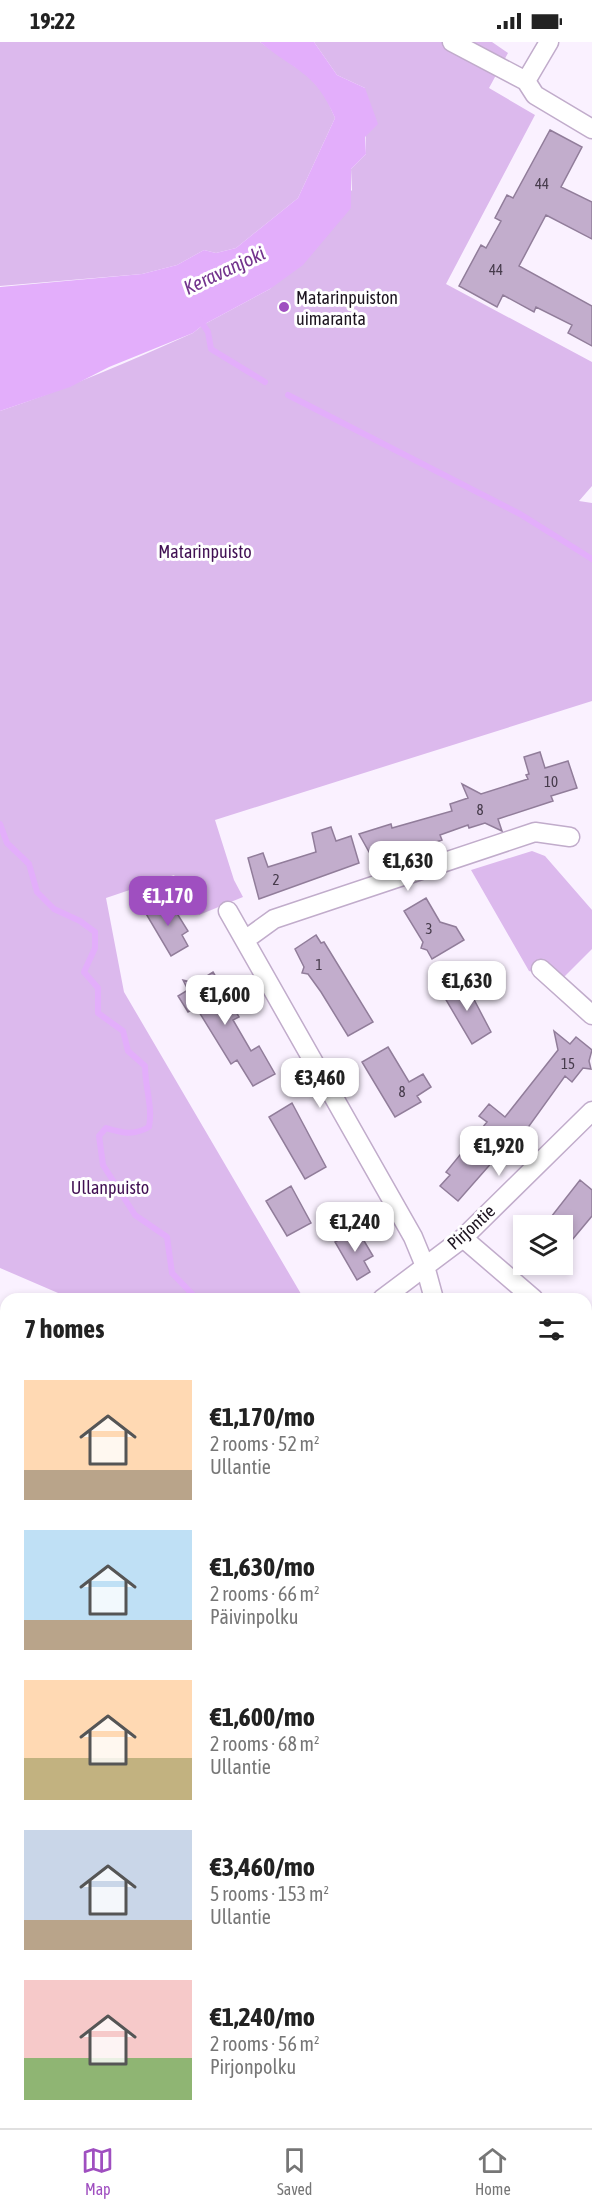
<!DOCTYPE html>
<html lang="en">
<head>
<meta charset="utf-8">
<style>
	body { margin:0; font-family:"Asap Condensed",sans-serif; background:#f2f2f2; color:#222; height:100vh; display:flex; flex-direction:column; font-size:22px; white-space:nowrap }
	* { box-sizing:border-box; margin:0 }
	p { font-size:20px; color:#767676 }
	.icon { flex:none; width:33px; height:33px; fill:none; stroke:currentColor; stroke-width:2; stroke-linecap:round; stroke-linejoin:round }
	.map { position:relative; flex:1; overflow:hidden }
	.panel { position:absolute; left:0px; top:1251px; width:592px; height:836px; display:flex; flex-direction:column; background:#fff; border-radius:18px 18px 0 0; box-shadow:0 3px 9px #0003 }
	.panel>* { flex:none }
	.fabs { position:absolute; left:513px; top:1173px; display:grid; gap:12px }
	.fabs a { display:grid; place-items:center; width:60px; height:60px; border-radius:0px; background:#fff; box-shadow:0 3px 9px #0003; font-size:30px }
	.price { position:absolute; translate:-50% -51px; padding:0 14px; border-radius:12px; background:#fff; color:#222; font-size:20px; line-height:39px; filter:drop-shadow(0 2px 3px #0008) }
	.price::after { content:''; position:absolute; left:50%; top:36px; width:18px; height:14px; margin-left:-9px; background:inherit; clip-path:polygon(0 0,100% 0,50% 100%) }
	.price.active { background:#9f4fc0; color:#fff }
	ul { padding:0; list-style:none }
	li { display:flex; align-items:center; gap:18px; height:150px; padding:0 24px }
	li span { display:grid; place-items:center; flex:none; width:168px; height:120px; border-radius:0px; color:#555 }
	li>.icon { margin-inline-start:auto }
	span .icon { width:72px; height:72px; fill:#fffc; stroke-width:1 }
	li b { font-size:26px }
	h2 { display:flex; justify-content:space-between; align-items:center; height:72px; padding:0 24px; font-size:26px }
	.status { display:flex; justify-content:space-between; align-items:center; height:42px; padding:0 30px; background:#fff; direction:ltr }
	.status svg { height:16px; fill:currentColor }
	.dock { display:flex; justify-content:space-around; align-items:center; height:84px; border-top:2px solid #e0e0e0; background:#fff; font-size:16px; color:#767676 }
	.dock a { display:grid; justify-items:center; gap:3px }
	.dock .active { color:#9f4fc0 }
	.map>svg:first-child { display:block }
	.green { fill:#dcb9ed }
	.water { fill:#e3aefb }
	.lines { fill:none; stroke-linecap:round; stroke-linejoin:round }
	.stream { stroke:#e3aefb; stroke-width:6 }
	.building { fill:#c2adcc; stroke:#917d9a; stroke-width:1.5 }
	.minor-casing { stroke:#c1accb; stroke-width:21 }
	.minor { stroke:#fff; stroke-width:18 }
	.poi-dot { fill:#9f4fc0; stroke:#fff; stroke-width:2 }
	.labels { text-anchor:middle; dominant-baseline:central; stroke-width:6; stroke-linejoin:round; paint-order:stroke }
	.number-label { font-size:15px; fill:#463b4b }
	.poi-label { font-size:18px; fill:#1d1520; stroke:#fff; text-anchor:start }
	.park-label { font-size:18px; fill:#411053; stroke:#fff }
	.street-label { font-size:18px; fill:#1d1520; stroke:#fff }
	.water-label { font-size:20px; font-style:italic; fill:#73348d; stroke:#fff }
</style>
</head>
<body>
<div class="status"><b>19:22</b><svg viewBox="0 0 49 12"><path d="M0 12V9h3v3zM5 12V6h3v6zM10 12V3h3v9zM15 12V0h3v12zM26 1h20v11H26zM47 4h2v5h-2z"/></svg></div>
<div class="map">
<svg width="592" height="2086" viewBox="0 0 592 2086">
	<rect width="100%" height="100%" fill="#faf1ff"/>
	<path class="green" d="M 0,0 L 260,0 L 307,33 L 324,51 L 335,76 L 298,156 L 236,206 L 216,211 L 204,208 L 177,223 L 142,232 L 0,244 Z
		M 314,0 L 492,0 L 508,11 L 489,46 L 535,73 L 446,242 L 592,320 L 592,444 L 579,459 L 592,461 L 592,659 L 215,778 L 234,838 L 243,855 L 199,873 L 174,833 L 106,856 L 124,950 L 304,1257 L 72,1257 L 0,1226 L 0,369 C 66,347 130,319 193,291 L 203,283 L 270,247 L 352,148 L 351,127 L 366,112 L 365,46 L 337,33 Z
		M 532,809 L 545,814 L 592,868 L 592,907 L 560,939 L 529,929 L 471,828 Z
		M 592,1619 L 592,2086 L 262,2086 L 266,2080 L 586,2080 L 586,1627 Z"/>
	<path class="water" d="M 260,0 L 314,0 L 337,33 L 365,46 L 378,82 L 365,95 L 366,112 L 351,127 L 351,166 L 303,223 L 270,247 L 203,283 L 193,291 L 109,325 L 70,345 L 0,369 L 0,245 L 142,232 L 177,223 L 204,208 L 216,211 L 236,206 L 298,156 L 335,76 C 315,29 296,30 260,0 Z"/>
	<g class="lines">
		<path class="stream" d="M 200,278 L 208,290 L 211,307 L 265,340
			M 288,353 L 520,472 L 592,517
			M 0,782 L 7,801 L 29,822 L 37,850 L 54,867 L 80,879 L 95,890 L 95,906 L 84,930 L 98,946 L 98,971 L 123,989 L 128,1009 L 145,1024 C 145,1046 153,1064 149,1085 C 133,1094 123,1091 106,1086 L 99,1094 L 103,1123 L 135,1173 L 167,1195 L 172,1231 L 197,1257
			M 306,2086 L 315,2080"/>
	</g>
	<path class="building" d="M 550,88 L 582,105 L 561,145 L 592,160 L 592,197 L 546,173 L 519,224 L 592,264 L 592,304 L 568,291 L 572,283 L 536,265 L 534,270 L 503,253 L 497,265 L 459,244 L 481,203 L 486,206 L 501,179 L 495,176 L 507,153 L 513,156 Z
		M 540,710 L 545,726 L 568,719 L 577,746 L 551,754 L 553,759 L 498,777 L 502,789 L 485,781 L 469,786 L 468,783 L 440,793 L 442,798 L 400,812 L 398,808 L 373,817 L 359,792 L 391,782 L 392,786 L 452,769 L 450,762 L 468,756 L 462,742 L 481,752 L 528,737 L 526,733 L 529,732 L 524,715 Z
		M 331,785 L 336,799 L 351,794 L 359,821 L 259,857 L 248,816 L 263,811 L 268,825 L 316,810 L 312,791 Z
		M 426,856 L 440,880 L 456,885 L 464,898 L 432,917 L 427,908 L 421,906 L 423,900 L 404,869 Z
		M 168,857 L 188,889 L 182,893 L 188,904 L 171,914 L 145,870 Z
		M 316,893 L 321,901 L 324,900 L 373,980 L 348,994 L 321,950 L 308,932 L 302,931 L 304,925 L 295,907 Z
		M 213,930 L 239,975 L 233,978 L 251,1009 L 259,1004 L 275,1032 L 253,1044 L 237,1018 L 231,1022 L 196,965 L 188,970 L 178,954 L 188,948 L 183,938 L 196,941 Z
		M 461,939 L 467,949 L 469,948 L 491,990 L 472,1002 L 442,951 Z
		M 554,989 L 570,1002 L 576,995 L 592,1008 L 589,1019 L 591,1027 L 583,1026 L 572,1040 L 565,1034 L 514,1105 L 509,1101 L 458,1159 L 440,1144 L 450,1133 L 446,1130 L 487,1080 L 479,1074 L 489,1062 L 505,1075 L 558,1008 Z
		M 388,1005 L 409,1040 L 423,1032 L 431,1045 L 417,1054 L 421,1060 L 395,1075 L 362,1020 Z
		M 292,1061 L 326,1125 L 305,1137 L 269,1075 Z
		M 580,1138 L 592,1148 L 592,1174 L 562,1210 L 562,1184 L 544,1184 Z
		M 291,1144 L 311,1181 L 287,1194 L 266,1159 Z
		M 357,1187 L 373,1214 L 364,1219 L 370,1230 L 357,1238 L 335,1200 Z"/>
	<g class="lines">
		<g class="minor-casing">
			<path id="minor" d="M 452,0 L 526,39 L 535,53 L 592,87
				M 526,39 L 549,0
				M 228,869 L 413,1195 L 425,1224 L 434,1257
				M 245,898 L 274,877 L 535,790 L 570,795
				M 541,927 L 592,973
				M 463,1196 L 534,1257
				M 382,1257 L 463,1196 L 592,1069
				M 586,1300 L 592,1304
				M 0,1338 L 6,1341
				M 0,1750 L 6,1755
				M 0,2005 L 6,1998"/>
		</g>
		<use href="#minor" class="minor"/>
	</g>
	<circle class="poi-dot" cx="284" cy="265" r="6"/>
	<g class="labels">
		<g class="number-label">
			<text x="542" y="141">44</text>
			<text x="496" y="227">44</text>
			<text x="551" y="739">10</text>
			<text x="480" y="767">8</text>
			<text x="276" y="837">2</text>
			<text x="429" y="886">3</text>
			<text x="319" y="922">1</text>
			<text x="568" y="1021">15</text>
			<text x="402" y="1049">8</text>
		</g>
		<g class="poi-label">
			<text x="296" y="255">Matarinpuiston<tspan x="296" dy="21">uimaranta</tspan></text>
		</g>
		<g class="park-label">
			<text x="205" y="509">Matarinpuisto</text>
			<text x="110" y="1145">Ullanpuisto</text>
		</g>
		<g class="street-label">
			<text transform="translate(471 1185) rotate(-42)">Pirjontie</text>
		</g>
		<g class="water-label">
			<text transform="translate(224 228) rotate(-25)">Keravanjoki</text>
		</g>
	</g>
</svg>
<div class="fabs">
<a><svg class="icon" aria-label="layers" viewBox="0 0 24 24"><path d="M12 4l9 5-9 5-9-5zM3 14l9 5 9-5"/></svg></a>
</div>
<b class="price" style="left:408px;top:850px">€1,630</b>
<b class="price active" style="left:168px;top:885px">€1,170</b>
<b class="price" style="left:467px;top:970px">€1,630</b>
<b class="price" style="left:225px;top:984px">€1,600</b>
<b class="price" style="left:320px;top:1067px">€3,460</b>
<b class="price" style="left:499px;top:1135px">€1,920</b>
<b class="price" style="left:355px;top:1211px">€1,240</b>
<section class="panel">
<h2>7 homes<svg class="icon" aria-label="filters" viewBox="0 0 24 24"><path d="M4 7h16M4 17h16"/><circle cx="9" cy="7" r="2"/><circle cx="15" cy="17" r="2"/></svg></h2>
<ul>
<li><span style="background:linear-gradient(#ffd9b3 75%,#b9a48a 0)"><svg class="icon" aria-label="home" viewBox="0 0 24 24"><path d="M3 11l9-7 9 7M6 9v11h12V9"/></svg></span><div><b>€1,170/mo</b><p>2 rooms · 52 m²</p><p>Ullantie</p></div></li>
<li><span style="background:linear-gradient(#bfe0f5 75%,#b9a48a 0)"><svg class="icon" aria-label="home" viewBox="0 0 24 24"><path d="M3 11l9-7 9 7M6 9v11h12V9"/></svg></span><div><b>€1,630/mo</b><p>2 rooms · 66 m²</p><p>Päivinpolku</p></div></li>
<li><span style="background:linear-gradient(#ffd9b3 65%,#c2b280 0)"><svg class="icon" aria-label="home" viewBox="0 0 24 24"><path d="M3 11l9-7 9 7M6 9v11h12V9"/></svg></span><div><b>€1,600/mo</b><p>2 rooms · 68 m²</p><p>Ullantie</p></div></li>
<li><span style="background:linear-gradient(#c9d6e8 75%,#b9a48a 0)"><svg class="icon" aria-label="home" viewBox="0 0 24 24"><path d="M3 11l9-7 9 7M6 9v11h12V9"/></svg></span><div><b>€3,460/mo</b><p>5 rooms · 153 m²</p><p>Ullantie</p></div></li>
<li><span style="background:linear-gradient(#f6c9c9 65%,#8fb573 0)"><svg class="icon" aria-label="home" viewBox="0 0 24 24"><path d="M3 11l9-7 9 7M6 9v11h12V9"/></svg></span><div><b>€1,240/mo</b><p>2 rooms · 56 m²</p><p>Pirjonpolku</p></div></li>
</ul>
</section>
</div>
<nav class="dock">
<a class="active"><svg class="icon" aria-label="map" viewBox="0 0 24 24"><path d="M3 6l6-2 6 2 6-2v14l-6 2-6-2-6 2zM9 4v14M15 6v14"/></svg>Map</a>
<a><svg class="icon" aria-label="saved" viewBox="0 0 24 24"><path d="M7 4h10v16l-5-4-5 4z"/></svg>Saved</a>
<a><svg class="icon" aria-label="home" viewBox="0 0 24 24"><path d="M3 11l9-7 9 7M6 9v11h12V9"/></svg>Home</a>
</nav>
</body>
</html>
